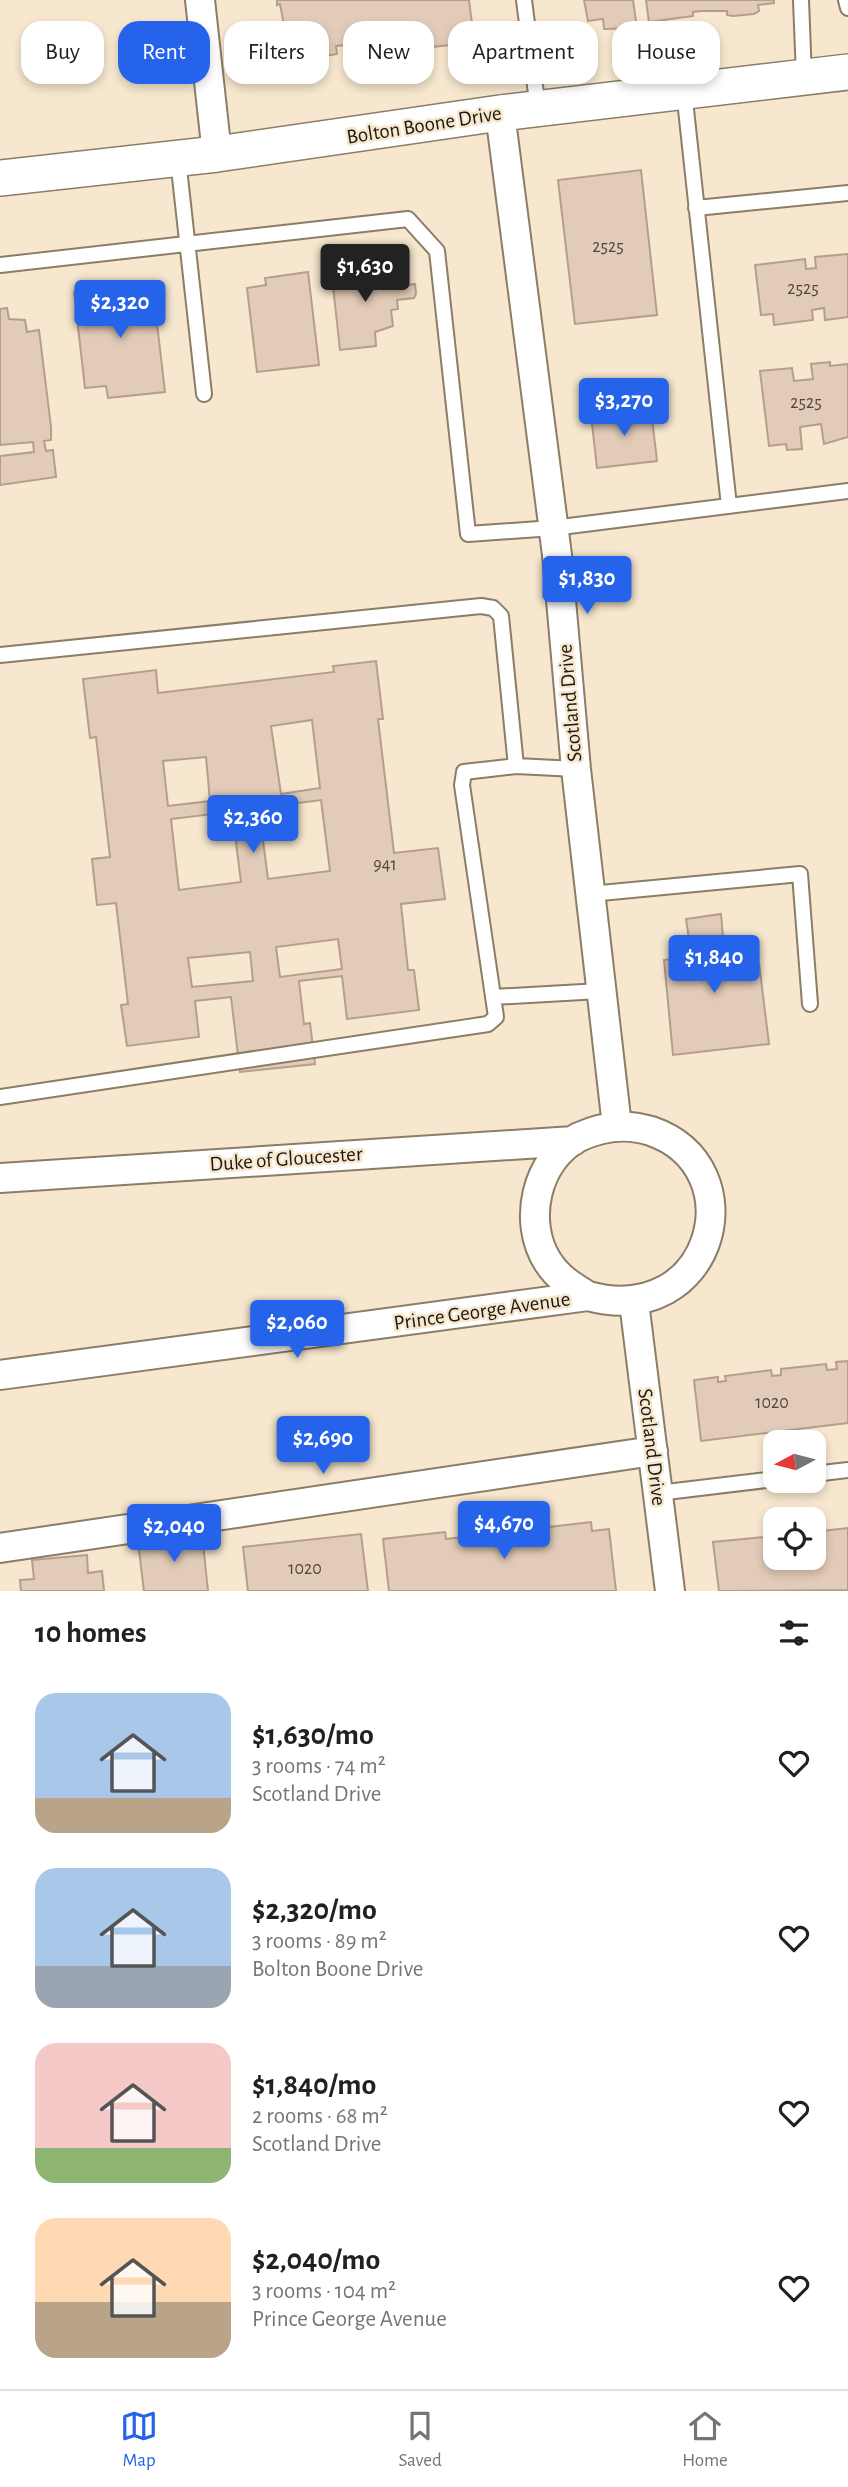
<!DOCTYPE html>
<html lang="en">
<head>
<meta charset="utf-8">
<style>
	body { margin:0; font-family:"Alegreya Sans",sans-serif; background:#f2f2f2; color:#202124; height:100vh; display:flex; flex-direction:column; font-size:26px; white-space:nowrap }
	* { box-sizing:border-box; margin:0 }
	p { font-size:23px; color:#757577 }
	.icon { flex:none; width:38px; height:38px; fill:none; stroke:currentColor; stroke-width:2; stroke-linecap:round; stroke-linejoin:round }
	.map { position:relative; height:1591px; overflow:hidden }
	.details { display:flex; flex-direction:column; background:#fff; flex:1 }
	.details>* { flex:none }
	.top-card { position:absolute; left:21px; top:21px; width:807px; height:63px; display:flex; gap:14px }
	.needle { width:46px; rotate:263deg }
	.buttons { position:absolute; left:763px; top:1430px; display:grid; gap:14px }
	.buttons a { display:grid; place-items:center; width:63px; height:63px; border-radius:14px; background:#fff; box-shadow:0 4px 10px #0003; font-size:35px }
	.price { position:absolute; translate:-50% -60px; padding:0 16px; border-radius:7px; background:#2563eb; color:#fff; font-size:23px; line-height:46px; filter:drop-shadow(0 2px 4px #0008) }
	.price::after { content:''; position:absolute; left:50%; top:42px; width:21px; height:16px; margin-left:-10px; background:inherit; clip-path:polygon(0 0,100% 0,50% 100%) }
	.price.on { background:#222; color:#fff }
	ul { padding:0; list-style:none }
	li { display:flex; align-items:center; gap:21px; height:175px; padding:0 35px }
	li span { display:grid; place-items:center; flex:none; width:196px; height:140px; border-radius:21px; color:#555 }
	li>.icon { margin-inline-start:auto }
	span .icon { width:84px; height:84px; fill:#fffc; stroke-width:1 }
	li b { font-size:30px }
	h2 { display:flex; justify-content:space-between; align-items:center; height:84px; padding:0 35px; font-size:30px }
	.pill { padding:0 24px; border-radius:21px; background:#fff; box-shadow:0 4px 10px #0003; font-size:24px; line-height:63px }
	.pill.on { background:#2563eb; color:#fff }
	.tabs { display:flex; justify-content:space-around; align-items:center; height:98px; border-top:2px solid #e0e0e0; background:#fff; font-size:19px; color:#757577 }
	.tabs a { display:grid; justify-items:center; gap:4px }
	.tabs .on { color:#2563eb }
	.map>svg:first-child { display:block }
	.building { fill:#e2cbb8; stroke:#b49e8c; stroke-width:2; fill-rule:evenodd }
	.lines { fill:none; stroke-linecap:round; stroke-linejoin:round }
	.service-casing { stroke:#8b7d67; stroke-width:18 }
	.minor-casing { stroke:#8b7d67; stroke-width:32 }
	.tertiary-casing { stroke:#8b7d67; stroke-width:38 }
	.service { stroke:#fff; stroke-width:14 }
	.minor { stroke:#fff; stroke-width:28 }
	.tertiary { stroke:#fff; stroke-width:35 }
	.labels { text-anchor:middle; dominant-baseline:central; stroke-width:5; stroke-linejoin:round; paint-order:stroke }
	.number-label { font-size:18px; fill:#4f463a }
	.street-label { font-size:21px; fill:#1e1910; stroke:#f6e7ce }
</style>
</head>
<body>
<div class="map">
<svg width="848" height="1591" viewBox="0 0 848 1591">
	<rect width="100%" height="100%" fill="#f6e7ce"/>
	<path class="building" d="M 277,0 L 469,0 L 473,32 L 458,34 L 459,41 L 451,42 L 452,45 L 423,48 L 422,39 L 408,41 L 408,47 L 395,49 L 395,52 L 369,55 L 369,50 L 359,52 L 358,44 L 336,46 L 337,54 L 319,57 L 319,61 L 308,63 L 307,59 L 300,60 L 299,45 L 288,46 L 280,4 L 277,5 Z
		M 584,0 L 633,0 L 637,28 L 604,29 L 603,19 L 588,21 Z
		M 646,0 L 774,0 L 774,3 L 758,5 L 759,11 L 754,14 L 733,16 L 727,15 L 727,11 L 701,11 L 693,12 L 693,16 L 649,22 Z
		M 641,170 L 657,315 L 575,324 L 558,180 Z
		M 848,254 L 848,317 L 825,320 L 824,308 L 812,310 L 813,320 L 774,325 L 773,314 L 761,315 L 755,265 L 805,259 L 806,269 L 816,268 L 815,257 Z
		M 365,264 L 366,267 L 376,266 L 377,274 L 392,272 L 394,287 L 415,284 L 416,294 L 414,298 L 397,300 L 398,309 L 391,310 L 393,326 L 375,332 L 376,346 L 340,350 L 331,268 Z
		M 308,272 L 319,365 L 257,372 L 247,288 L 266,285 L 265,278 Z
		M 152,281 L 165,392 L 108,398 L 106,386 L 85,388 L 74,292 Z
		M 7,308 L 9,319 L 25,320 L 27,332 L 39,330 L 51,427 L 51,440 L 44,441 L 46,451 L 53,450 L 56,477 L 0,485 L 0,456 L 34,452 L 33,442 L 0,445 L 0,309 Z
		M 830,362 L 830,366 L 848,364 L 848,437 L 824,444 L 821,424 L 800,427 L 802,449 L 787,450 L 786,444 L 769,446 L 760,371 L 792,368 L 794,381 L 813,379 L 811,364 Z
		M 651,409 L 657,461 L 597,468 L 591,415 Z
		M 376,661 L 383,719 L 378,719 L 394,853 L 438,848 L 445,899 L 401,904 L 408,970 L 414,970 L 419,1010 L 347,1019 L 342,976 L 299,981 L 304,1024 L 310,1023 L 315,1064 L 240,1072 L 231,997 L 195,1001 L 199,1037 L 127,1046 L 121,1005 L 128,1004 L 116,903 L 97,905 L 92,859 L 110,857 L 96,737 L 90,738 L 83,679 L 156,670 L 158,693 L 334,672 L 333,666 ZM 312,720 L 320,788 L 281,794 L 271,726 ZM 206,757 L 210,801 L 168,806 L 163,761 ZM 321,800 L 330,871 L 268,879 L 262,833 L 285,830 L 282,805 ZM 212,814 L 215,837 L 235,835 L 241,882 L 179,890 L 171,819 ZM 338,939 L 342,969 L 280,977 L 276,947 ZM 250,952 L 253,981 L 192,987 L 188,958 Z
		M 721,914 L 724,948 L 717,949 L 717,953 L 741,950 L 743,965 L 759,963 L 769,1044 L 673,1055 L 664,960 L 698,955 L 698,952 L 691,953 L 686,919 Z
		M 848,1361 L 848,1423 L 701,1441 L 694,1380 L 718,1377 L 718,1382 L 726,1381 L 725,1376 L 771,1370 L 772,1376 L 781,1375 L 781,1369 L 826,1364 L 827,1370 L 837,1369 L 836,1362 Z
		M 591,1522 L 592,1531 L 609,1529 L 616,1591 L 389,1591 L 383,1539 L 445,1532 L 446,1539 Z
		M 848,1528 L 848,1590 L 719,1591 L 713,1542 L 775,1536 L 775,1558 L 814,1558 L 814,1532 Z
		M 202,1534 L 208,1591 L 144,1591 L 138,1542 Z
		M 361,1534 L 368,1591 L 248,1591 L 243,1547 Z
		M 87,1555 L 88,1573 L 102,1571 L 104,1591 L 21,1591 L 20,1580 L 34,1579 L 32,1560 Z"/>
	<g class="lines">
		<g class="service-casing">
			<path id="service" d="M 524,0 L 538,109
				M 801,0 L 804,77
				M 846,0 L 848,8
				M 684,91 L 729,506
				M 178,159 L 204,394
				M 696,208 L 848,193
				M 0,265 L 408,219 L 437,251 L 468,534 L 553,528 L 848,491
				M 0,655 L 481,606 L 493,608 L 501,616 L 516,766
				M 590,894 L 800,874 L 810,1004
				M 493,997 L 600,991
				M 0,1097 L 488,1024 L 496,1017 L 462,785 L 464,772 L 516,766 L 576,769
				M 814,1474 L 848,1470
				M 658,1493 L 775,1479"/>
		</g>
		<g class="minor-casing">
			<path id="minor" d="M 200,0 L 217,154
				M 500,113 L 557,555 L 576,769 L 617,1126
				M 0,1178 L 573,1141
				M 634,1302 L 670,1591
				M 0,1375 L 588,1296 C 714,1330 756,1167 651,1131 C 626,1123 603,1126 579,1137 C 536,1159 522,1222 548,1262 C 558,1278 573,1287 588,1296
				M 0,1548 L 653,1451"/>
		</g>
		<g class="tertiary-casing">
			<path id="tertiary" d="M 0,178 L 217,154 L 500,113 L 848,72"/>
		</g>
		<use href="#service" class="service"/>
		<use href="#minor" class="minor"/>
		<use href="#tertiary" class="tertiary"/>
	</g>
	<g class="labels">
		<g class="number-label">
			<text x="608" y="247">2525</text>
			<text x="803" y="289">2525</text>
			<text x="806" y="403">2525</text>
			<text x="385" y="865">941</text>
			<text x="772" y="1403">1020</text>
			<text x="305" y="1569">1020</text>
		</g>
		<g class="street-label">
			<text transform="translate(424 125) rotate(-9)">Bolton Boone Drive</text>
			<text transform="translate(570 703) rotate(-95)">Scotland Drive</text>
			<text transform="translate(286 1159) rotate(-4)">Duke of Gloucester</text>
			<text transform="translate(482 1311) rotate(-8)">Prince George Avenue</text>
			<text transform="translate(652 1447) rotate(83)">Scotland Drive</text>
		</g>
	</g>
</svg>
<div class="buttons">
<a><svg class="needle" viewBox="-14 -14 28 28"><path d="M0-13l5 13h-10z" fill="#e53935"/><path d="M0 13l5-13h-10z" fill="#757577"/></svg></a>
<a><svg class="icon" aria-label="locate" viewBox="0 0 24 24"><circle cx="12" cy="12" r="6"/><path d="M12 2v4M12 18v4M2 12h4M18 12h4"/></svg></a>
</div>
<b class="price on" style="left:365px;top:304px">$1,630</b>
<b class="price" style="left:120px;top:340px">$2,320</b>
<b class="price" style="left:624px;top:438px">$3,270</b>
<b class="price" style="left:587px;top:616px">$1,830</b>
<b class="price" style="left:253px;top:855px">$2,360</b>
<b class="price" style="left:714px;top:995px">$1,840</b>
<b class="price" style="left:297px;top:1360px">$2,060</b>
<b class="price" style="left:323px;top:1476px">$2,690</b>
<b class="price" style="left:504px;top:1561px">$4,670</b>
<b class="price" style="left:174px;top:1564px">$2,040</b>
<div class="top-card">
<a class="pill">Buy</a>
<a class="pill on">Rent</a>
<a class="pill">Filters</a>
<a class="pill">New</a>
<a class="pill">Apartment</a>
<a class="pill">House</a>
</div>
</div>
<section class="details">
<h2>10 homes<svg class="icon" aria-label="filters" viewBox="0 0 24 24"><path d="M4 7h16M4 17h16"/><circle cx="9" cy="7" r="2"/><circle cx="15" cy="17" r="2"/></svg></h2>
<ul>
<li><span style="background:linear-gradient(#a9c7e8 75%,#b9a48a 0)"><svg class="icon" aria-label="home" viewBox="0 0 24 24"><path d="M3 11l9-7 9 7M6 9v11h12V9"/></svg></span><div><b>$1,630/mo</b><p>3 rooms · 74 m²</p><p>Scotland Drive</p></div><svg class="icon" aria-label="heart" viewBox="0 0 24 24"><path d="M12 20l-8-8c-3-5 5-10 8-4 3-6 11-1 8 4z"/></svg></li>
<li><span style="background:linear-gradient(#a9c7e8 70%,#9aa5b1 0)"><svg class="icon" aria-label="home" viewBox="0 0 24 24"><path d="M3 11l9-7 9 7M6 9v11h12V9"/></svg></span><div><b>$2,320/mo</b><p>3 rooms · 89 m²</p><p>Bolton Boone Drive</p></div><svg class="icon" aria-label="heart" viewBox="0 0 24 24"><path d="M12 20l-8-8c-3-5 5-10 8-4 3-6 11-1 8 4z"/></svg></li>
<li><span style="background:linear-gradient(#f6c9c9 75%,#8fb573 0)"><svg class="icon" aria-label="home" viewBox="0 0 24 24"><path d="M3 11l9-7 9 7M6 9v11h12V9"/></svg></span><div><b>$1,840/mo</b><p>2 rooms · 68 m²</p><p>Scotland Drive</p></div><svg class="icon" aria-label="heart" viewBox="0 0 24 24"><path d="M12 20l-8-8c-3-5 5-10 8-4 3-6 11-1 8 4z"/></svg></li>
<li><span style="background:linear-gradient(#ffd9b3 60%,#b9a48a 0)"><svg class="icon" aria-label="home" viewBox="0 0 24 24"><path d="M3 11l9-7 9 7M6 9v11h12V9"/></svg></span><div><b>$2,040/mo</b><p>3 rooms · 104 m²</p><p>Prince George Avenue</p></div><svg class="icon" aria-label="heart" viewBox="0 0 24 24"><path d="M12 20l-8-8c-3-5 5-10 8-4 3-6 11-1 8 4z"/></svg></li>
</ul>
</section>
<nav class="tabs">
<a class="on"><svg class="icon" aria-label="map" viewBox="0 0 24 24"><path d="M3 6l6-2 6 2 6-2v14l-6 2-6-2-6 2zM9 4v14M15 6v14"/></svg>Map</a>
<a><svg class="icon" aria-label="saved" viewBox="0 0 24 24"><path d="M7 4h10v16l-5-4-5 4z"/></svg>Saved</a>
<a><svg class="icon" aria-label="home" viewBox="0 0 24 24"><path d="M3 11l9-7 9 7M6 9v11h12V9"/></svg>Home</a>
</nav>
</body>
</html>
